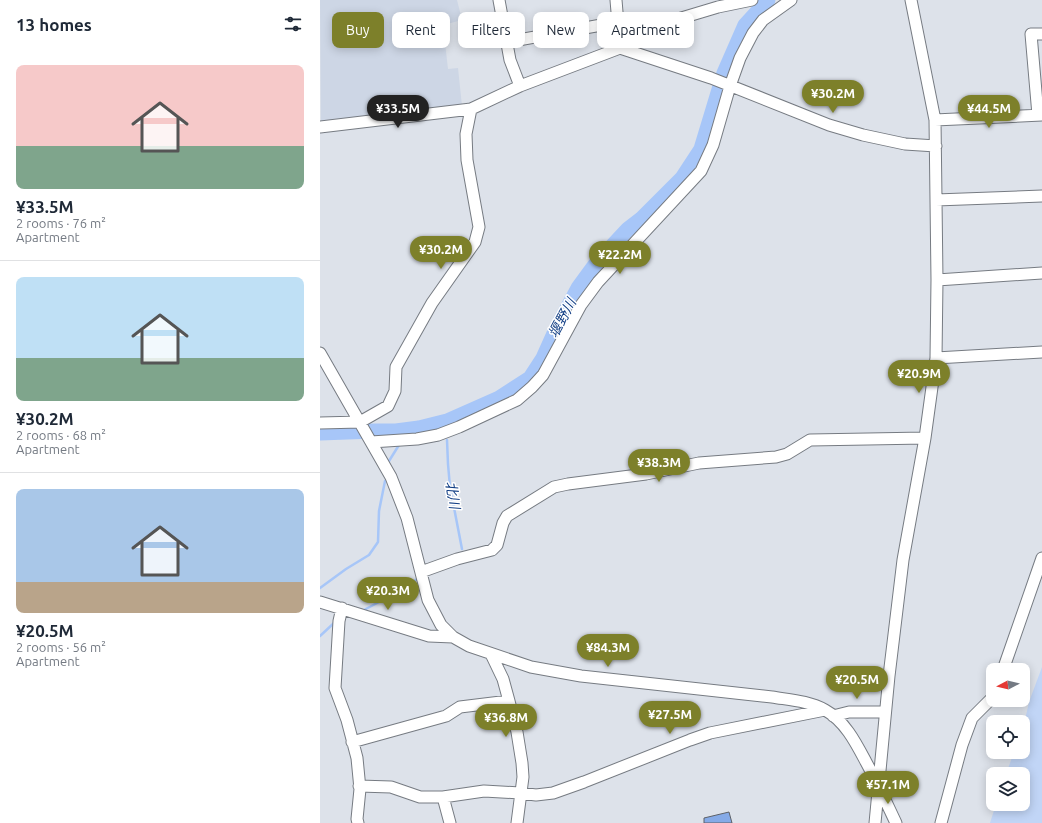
<!DOCTYPE html>
<html lang="en">
<head>
<meta charset="utf-8">
<style>
	body { margin:0; font-family:Ubuntu,"Noto Sans JP",sans-serif; background:#f6f6f7; color:#1f2937; height:100vh; display:flex; flex-direction:column; font-size:15px; white-space:nowrap }
	* { box-sizing:border-box; margin:0 }
	p { font-size:13px; color:#747a83 }
	.icon { flex:none; width:22px; height:22px; fill:none; stroke:currentColor; stroke-width:2; stroke-linecap:round; stroke-linejoin:round }
	.map { position:relative; flex:1; overflow:hidden }
	.sheet { display:flex; flex-direction:column; background:#fff; width:320px }
	.sheet>* { flex:none }
	.top-card { position:absolute; left:12px; top:12px; width:380px; height:36px; display:flex; gap:8px }
	.needle { width:26px; rotate:263deg }
	.controls { position:absolute; left:666px; top:663px; display:grid; gap:8px }
	.controls a { display:grid; place-items:center; width:44px; height:44px; border-radius:8px; background:#fff; box-shadow:0 2px 10px #0003; font-size:20px }
	.price { position:absolute; translate:-50% -34px; padding:0 9px; border-radius:14px; background:#7d802a; color:#fff; font-size:13px; line-height:26px; filter:drop-shadow(0 1px 2px #0008) }
	.price::after { content:''; position:absolute; left:50%; top:24px; width:12px; height:9px; margin-left:-6px; background:inherit; clip-path:polygon(0 0,100% 0,50% 100%) }
	.price.selected { background:#222; color:#fff }
	ul { padding:0; list-style:none }
	li { display:grid; align-content:center; gap:8px; height:212px; padding:0 16px }
	li+li { border-top:1px solid #e0e1e3 }
	li span { display:grid; place-items:center; height:124px; border-radius:8px; color:#555 }
	li>.icon { margin-inline-start:auto }
	span .icon { width:72px; height:72px; fill:#fffc; stroke-width:1 }
	li b { font-size:17px }
	h2 { display:flex; justify-content:space-between; align-items:center; height:48px; padding:0 16px; font-size:17px }
	.pill { padding:0 14px; border-radius:8px; background:#fff; box-shadow:0 2px 10px #0003; font-size:14px; line-height:36px }
	.pill.selected { background:#7d802a; color:#fff }
	main { display:flex; flex:1; min-height:0 }
	.map>svg:first-child { display:block }
	.built { fill:#cdd6e5 }
	.green { fill:#c1d5f6 }
	.lines { fill:none; stroke-linecap:round; stroke-linejoin:round }
	.stream { stroke:#a7c6f8; stroke-width:2.5 }
	.river { stroke:#a7c6f8; stroke-width:15 }
	.building { fill:#85aae7; stroke:#5d6168 }
	.minor-casing { stroke:#767b82; stroke-width:13 }
	.minor { stroke:#fff; stroke-width:11 }
	.labels { text-anchor:middle; dominant-baseline:central; stroke-width:3; stroke-linejoin:round; paint-order:stroke }
	.water-label { font-size:14px; font-style:italic; fill:#144086; stroke:#fff }
</style>
</head>
<body>
<main>
<section class="sheet">
<h2>13 homes<svg class="icon" aria-label="filters" viewBox="0 0 24 24"><path d="M4 7h16M4 17h16"/><circle cx="9" cy="7" r="2"/><circle cx="15" cy="17" r="2"/></svg></h2>
<ul>
<li><span style="background:linear-gradient(#f6c9c9 65%,#7fa58c 0)"><svg class="icon" aria-label="home" viewBox="0 0 24 24"><path d="M3 11l9-7 9 7M6 9v11h12V9"/></svg></span><div><b>¥33.5M</b><p>2 rooms · 76 m²</p><p>Apartment</p></div></li>
<li><span style="background:linear-gradient(#bfe0f5 65%,#7fa58c 0)"><svg class="icon" aria-label="home" viewBox="0 0 24 24"><path d="M3 11l9-7 9 7M6 9v11h12V9"/></svg></span><div><b>¥30.2M</b><p>2 rooms · 68 m²</p><p>Apartment</p></div></li>
<li><span style="background:linear-gradient(#a9c7e8 75%,#b9a48a 0)"><svg class="icon" aria-label="home" viewBox="0 0 24 24"><path d="M3 11l9-7 9 7M6 9v11h12V9"/></svg></span><div><b>¥20.5M</b><p>2 rooms · 56 m²</p><p>Apartment</p></div></li>
</ul>
</section>
<div class="map">
<svg width="722" height="823" viewBox="0 0 722 823">
	<rect width="100%" height="100%" fill="#dde2ea"/>
	<path class="built" d="M 0,0 L 137,0 L 142,20 L 123,25 L 128,69 L 138,68 L 142,106 L 1,121 Z"/>
	<path class="green" d="M 722,667 L 722,823 L 670,823 L 676,804 L 703,804 L 703,774 L 686,774 L 694,752 L 703,752 L 703,729 L 709,702 Z"/>
	<g class="lines">
		<path class="stream" d="M 94,433 L 99,428
			M 127,440 L 128,464 L 130,487 L 142,549
			M 69,461 L 79,445
			M 0,588 L 26,569 L 49,555 L 58,542 L 59,511 L 65,481
			M 44,610 L 87,587 L 97,579
			M 0,636 L 14,623"/>
		<path class="river" d="M 0,433 L 55,431 L 76,431 L 99,428 L 127,421 L 179,398 L 210,378 L 223,358 L 236,329 L 258,288 L 277,262 L 308,229 L 321,219 L 362,178 L 381,149 L 404,73 L 425,25 L 448,0"/>
	</g>
	<path class="building" d="M 409,812 L 412,823 L 384,823 L 384,818 Z"/>
	<g class="lines">
		<g class="minor-casing">
			<path id="minor" d="M 179,0 L 190,60 L 200,86
				M 296,0 L 300,48
				M 187,42 L 298,22
				M 299,43 L 338,25 L 398,7 L 432,0
				M 718,115 L 711,34 L 722,34
				M 615,120 L 722,115
				M 0,127 L 151,109 L 200,86 L 300,48 L 391,78 L 509,125 L 543,135 L 585,144 L 616,146
				M 616,200 L 722,196
				M 617,280 L 722,273
				M 0,353 L 71,477 L 87,518 L 108,600 L 121,625 L 133,637 L 149,646 L 211,667 L 261,676 L 452,697 C 470,700 489,701 505,710 C 525,721 536,743 546,762 C 557,782 566,802 576,823
				M 616,358 L 722,352
				M 0,423 L 40,422 L 68,406 L 75,391 L 76,367 L 112,303 L 155,242 L 159,227 L 147,160 L 146,134 L 151,109
				M 51,442 L 97,439 L 118,435 L 139,427 L 197,400 L 212,387 L 223,375 L 261,305 L 278,282 L 381,171 L 393,145 L 410,86 L 420,58 L 433,33 L 443,20 L 471,0
				M 101,572 L 137,559 L 172,550 L 177,545 L 183,523 L 187,516 L 234,487 L 248,484 L 326,474 L 379,463 L 456,457 L 467,454 L 490,440 L 605,438
				M 0,602 L 109,636 L 133,637
				M 22,608 L 19,621 L 15,688 L 27,720 L 37,758 L 40,789 L 37,819 L 38,823
				M 171,654 L 183,679 L 189,701 L 197,732 L 202,763 L 203,777 L 197,823
				M 683,670 L 722,558
				M 513,716 L 529,712 L 565,712
				M 32,742 L 126,716 L 140,707 L 189,701
				M 39,786 L 71,787 L 100,797 L 123,797 L 164,791 L 200,793 L 216,795 L 233,793 L 264,782 L 370,740 L 390,733 L 505,710
				M 123,797 L 130,823
				M 555,823 L 569,676 L 583,560 L 605,438 L 616,358 L 617,280 L 615,120 L 591,0
				M 621,823 L 642,745 L 652,718 L 671,699 L 673,696"/>
		</g>
		<use href="#minor" class="minor"/>
	</g>
	<g class="labels">
		<g class="water-label">
			<text transform="translate(242 318) rotate(-62)">堰野川</text>
			<text transform="translate(133 495) rotate(81)">北川</text>
		</g>
	</g>
</svg>
<div class="controls">
<a><svg class="needle" viewBox="-14 -14 28 28"><path d="M0-13l5 13h-10z" fill="#e53935"/><path d="M0 13l5-13h-10z" fill="#747a83"/></svg></a>
<a><svg class="icon" aria-label="locate" viewBox="0 0 24 24"><circle cx="12" cy="12" r="6"/><path d="M12 2v4M12 18v4M2 12h4M18 12h4"/></svg></a>
<a><svg class="icon" aria-label="layers" viewBox="0 0 24 24"><path d="M12 4l9 5-9 5-9-5zM3 14l9 5 9-5"/></svg></a>
</div>
<b class="price" style="left:513px;top:114px">¥30.2M</b>
<b class="price selected" style="left:78px;top:129px">¥33.5M</b>
<b class="price" style="left:669px;top:129px">¥44.5M</b>
<b class="price" style="left:121px;top:270px">¥30.2M</b>
<b class="price" style="left:300px;top:275px">¥22.2M</b>
<b class="price" style="left:599px;top:394px">¥20.9M</b>
<b class="price" style="left:339px;top:483px">¥38.3M</b>
<b class="price" style="left:68px;top:611px">¥20.3M</b>
<b class="price" style="left:288px;top:668px">¥84.3M</b>
<b class="price" style="left:537px;top:700px">¥20.5M</b>
<b class="price" style="left:350px;top:735px">¥27.5M</b>
<b class="price" style="left:186px;top:738px">¥36.8M</b>
<b class="price" style="left:568px;top:805px">¥57.1M</b>
<div class="top-card">
<a class="pill selected">Buy</a>
<a class="pill">Rent</a>
<a class="pill">Filters</a>
<a class="pill">New</a>
<a class="pill">Apartment</a>
</div>
</div>
</main>
</body>
</html>
